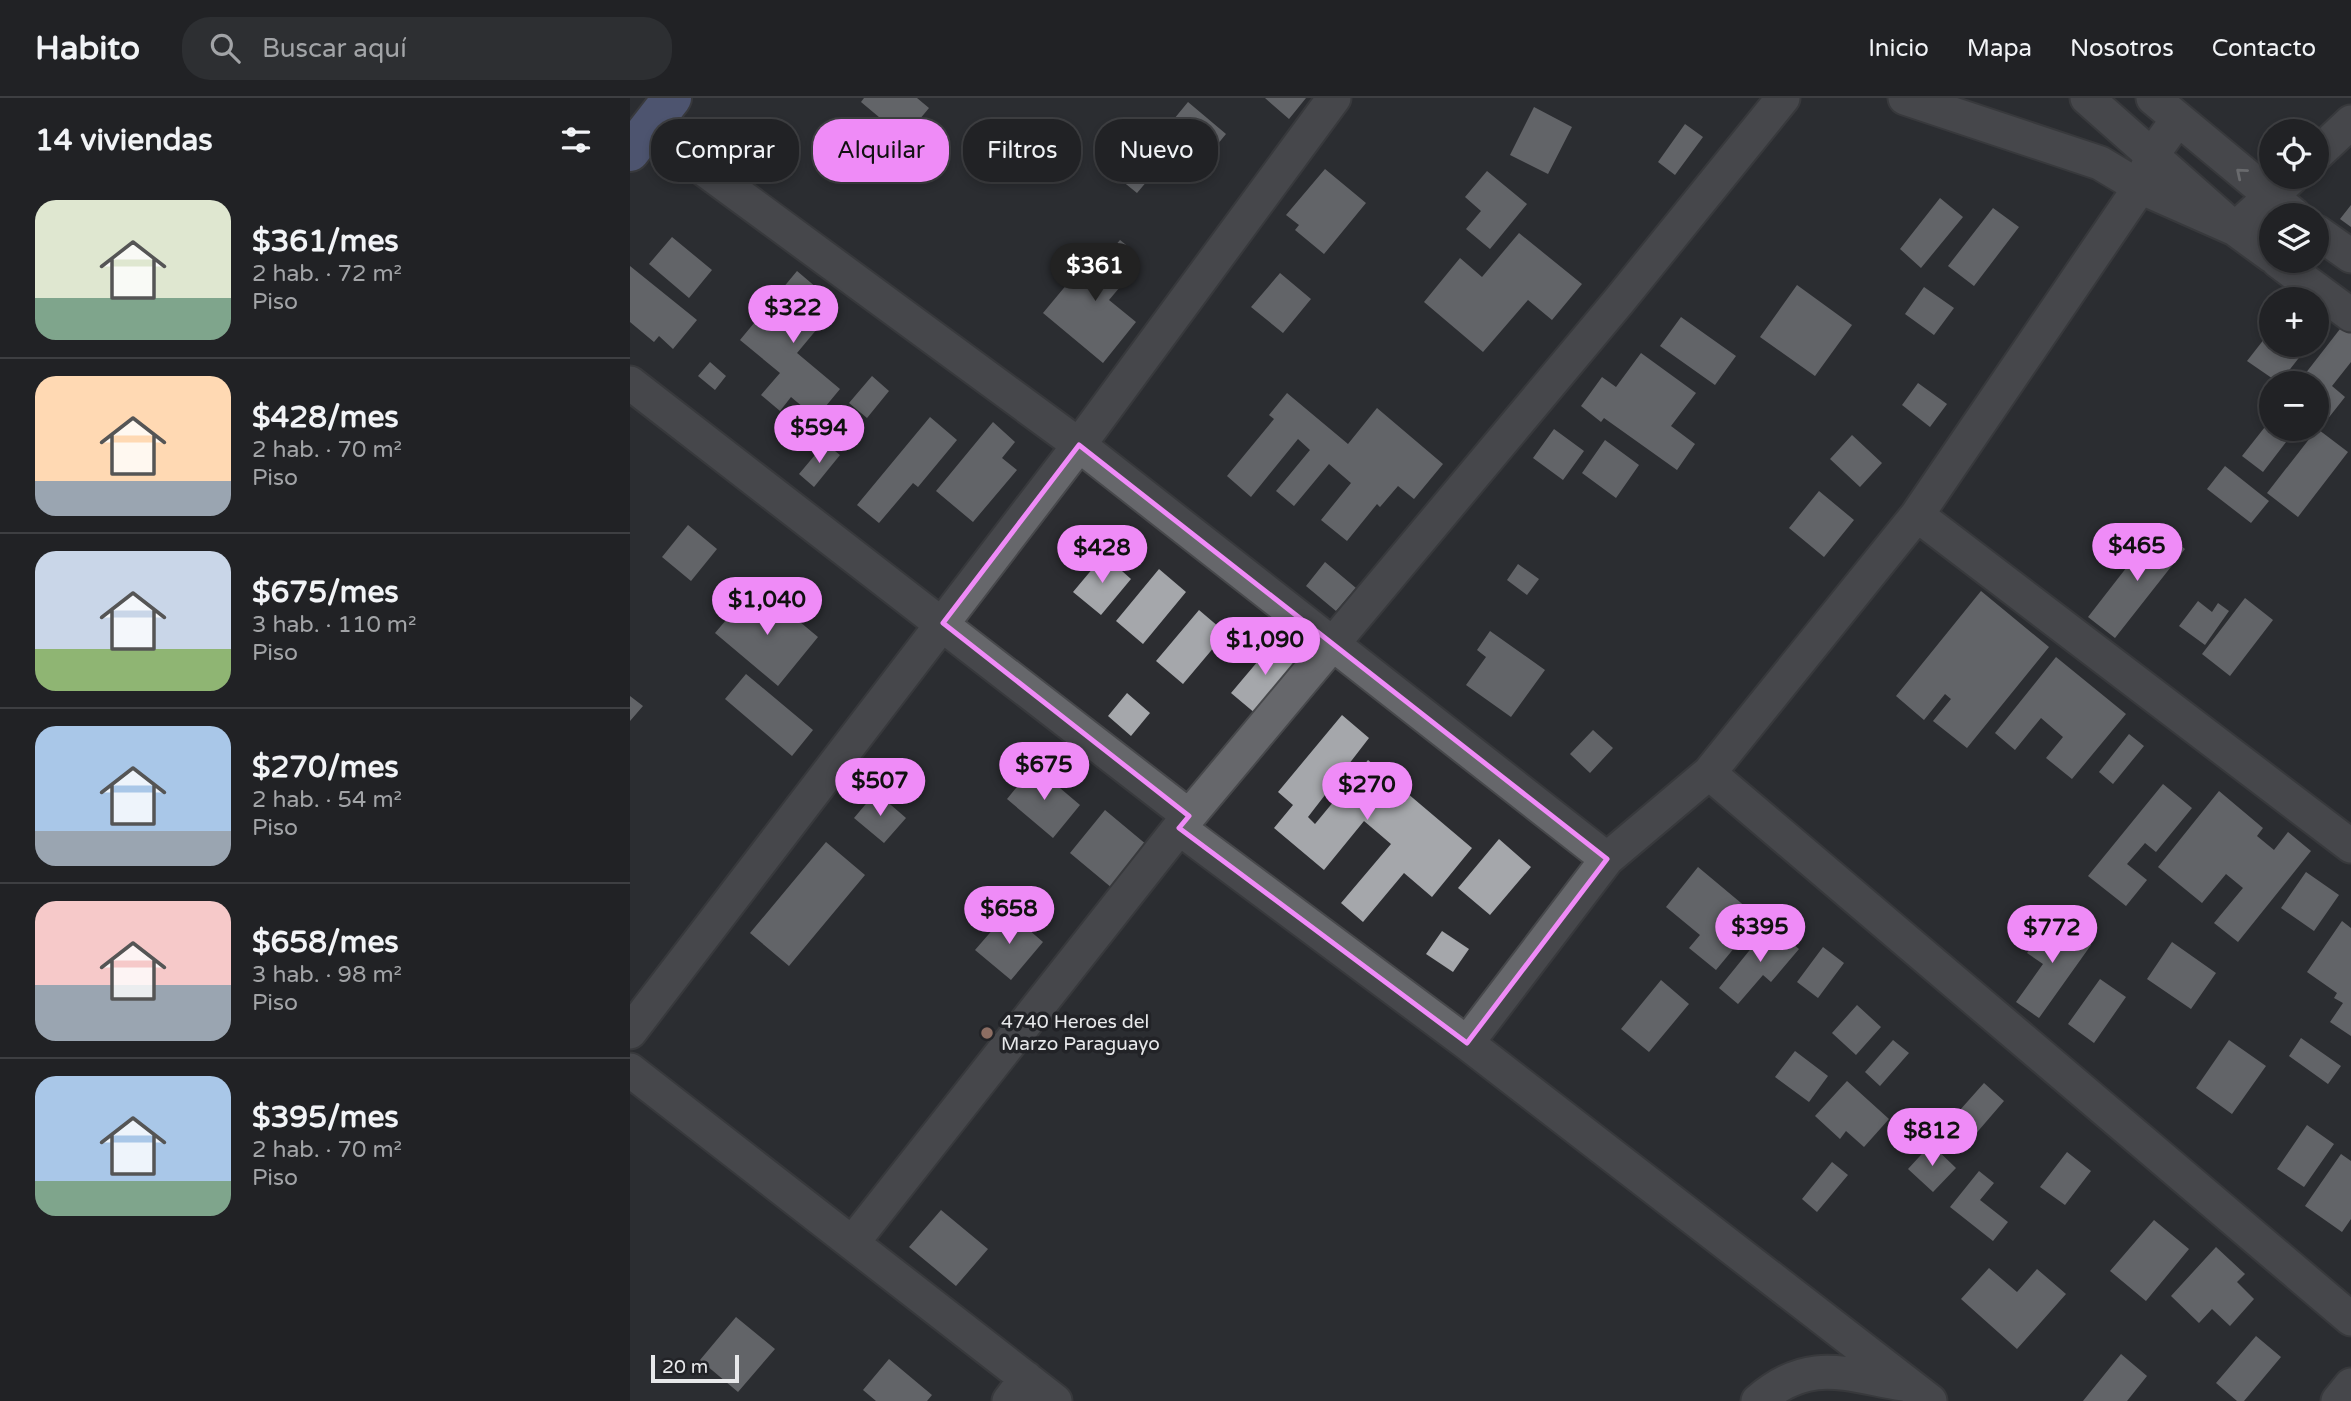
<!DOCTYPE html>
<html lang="es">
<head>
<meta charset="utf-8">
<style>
	body { margin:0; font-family:"Varela Round",sans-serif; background:#2d2f32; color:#f1f3f6; height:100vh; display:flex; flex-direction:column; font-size:26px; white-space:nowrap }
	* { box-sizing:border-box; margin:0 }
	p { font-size:23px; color:#a2a4a7 }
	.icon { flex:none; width:38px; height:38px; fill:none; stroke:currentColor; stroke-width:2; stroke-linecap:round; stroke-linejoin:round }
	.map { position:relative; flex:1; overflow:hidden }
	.drawer { display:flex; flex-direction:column; background:#212225; width:630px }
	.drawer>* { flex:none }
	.hud { position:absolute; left:21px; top:21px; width:665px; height:63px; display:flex; gap:14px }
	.tools { position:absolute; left:1629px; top:21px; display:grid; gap:14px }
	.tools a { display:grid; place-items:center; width:70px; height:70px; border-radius:50%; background:#212225; box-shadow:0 4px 10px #0003,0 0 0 2px #3e3f42; font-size:35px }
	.scale { position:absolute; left:21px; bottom:18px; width:88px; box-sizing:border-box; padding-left:7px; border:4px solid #e7e8ea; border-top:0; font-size:19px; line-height:24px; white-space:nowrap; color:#e7e8ea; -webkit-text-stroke:5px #222327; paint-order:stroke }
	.price { position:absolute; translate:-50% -60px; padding:0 16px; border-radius:24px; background:#ef8bf7; color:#111; font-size:23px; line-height:46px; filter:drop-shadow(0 2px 4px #0008) }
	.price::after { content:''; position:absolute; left:50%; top:42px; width:21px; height:16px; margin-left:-10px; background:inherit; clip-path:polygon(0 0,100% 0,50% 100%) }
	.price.on { background:#222; color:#fff }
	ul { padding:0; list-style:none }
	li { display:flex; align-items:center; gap:21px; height:175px; padding:0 35px }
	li+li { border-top:2px solid #3e3f42 }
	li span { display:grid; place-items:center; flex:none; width:196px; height:140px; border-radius:21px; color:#555 }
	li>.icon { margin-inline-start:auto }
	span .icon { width:84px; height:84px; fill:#fffc; stroke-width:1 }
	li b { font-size:30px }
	h2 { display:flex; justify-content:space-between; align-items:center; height:84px; padding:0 35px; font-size:30px }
	.chip { padding:0 24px; border-radius:28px; background:#212225; box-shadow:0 4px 10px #0003,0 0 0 2px #3e3f42; font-size:24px; line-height:63px }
	.chip.on { background:#ef8bf7; color:#111 }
	header { display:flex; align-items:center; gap:42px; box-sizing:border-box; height:98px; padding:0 35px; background:#212225; border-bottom:2px solid #3e3f42 }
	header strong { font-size:33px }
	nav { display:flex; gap:38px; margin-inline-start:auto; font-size:24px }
	.search { width:490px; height:63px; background:#2d2f32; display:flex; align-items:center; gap:18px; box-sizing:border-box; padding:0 24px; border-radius:28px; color:#a2a4a7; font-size:26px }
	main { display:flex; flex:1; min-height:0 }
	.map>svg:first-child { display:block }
	.building { fill:#a5a7ab; fill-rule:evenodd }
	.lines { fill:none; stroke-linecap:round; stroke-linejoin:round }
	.minor-casing { stroke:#47484b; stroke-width:37 }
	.trunk-casing { stroke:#47484b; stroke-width:42 }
	.minor { stroke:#66676b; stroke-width:33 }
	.trunk { stroke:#7683bb; stroke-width:38 }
	.oneway { stroke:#b3b4b7 }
	.marked { fill:none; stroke:#ef8bf7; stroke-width:5; stroke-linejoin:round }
	.education-dot { fill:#8d6e63; stroke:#222327; stroke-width:2.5 }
	.labels { text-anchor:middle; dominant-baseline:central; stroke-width:7; stroke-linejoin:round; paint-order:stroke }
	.poi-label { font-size:19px; fill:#e7e8ea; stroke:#222327; text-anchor:start }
</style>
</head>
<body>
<header>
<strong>Habito</strong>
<div class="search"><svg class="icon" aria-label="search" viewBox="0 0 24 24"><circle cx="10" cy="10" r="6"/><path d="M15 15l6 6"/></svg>Buscar aquí</div>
<nav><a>Inicio</a><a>Mapa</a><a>Nosotros</a><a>Contacto</a></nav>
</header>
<main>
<section class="drawer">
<h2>14 viviendas<svg class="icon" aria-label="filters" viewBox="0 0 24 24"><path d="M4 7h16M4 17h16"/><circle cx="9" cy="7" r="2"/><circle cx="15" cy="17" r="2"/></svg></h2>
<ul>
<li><span style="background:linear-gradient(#dfe7d0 70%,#7fa58c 0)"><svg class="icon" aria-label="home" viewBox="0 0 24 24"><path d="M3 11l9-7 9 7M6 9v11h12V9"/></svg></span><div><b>$361/mes</b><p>2 hab. · 72 m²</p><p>Piso</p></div></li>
<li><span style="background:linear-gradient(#ffd9b3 75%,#9aa5b1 0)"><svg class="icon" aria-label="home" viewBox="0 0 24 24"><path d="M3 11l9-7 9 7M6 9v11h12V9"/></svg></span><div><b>$428/mes</b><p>2 hab. · 70 m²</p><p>Piso</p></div></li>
<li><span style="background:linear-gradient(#c9d6e8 70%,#8fb573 0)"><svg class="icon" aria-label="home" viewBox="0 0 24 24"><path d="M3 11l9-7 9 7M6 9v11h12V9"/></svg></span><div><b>$675/mes</b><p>3 hab. · 110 m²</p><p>Piso</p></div></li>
<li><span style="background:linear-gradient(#a9c7e8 75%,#9aa5b1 0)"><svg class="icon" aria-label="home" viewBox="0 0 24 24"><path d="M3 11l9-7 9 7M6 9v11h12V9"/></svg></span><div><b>$270/mes</b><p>2 hab. · 54 m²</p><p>Piso</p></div></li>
<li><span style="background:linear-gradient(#f6c9c9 60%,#9aa5b1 0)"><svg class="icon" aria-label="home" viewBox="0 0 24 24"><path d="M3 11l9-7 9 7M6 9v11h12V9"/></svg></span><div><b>$658/mes</b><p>3 hab. · 98 m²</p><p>Piso</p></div></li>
<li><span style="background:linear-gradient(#a9c7e8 75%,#7fa58c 0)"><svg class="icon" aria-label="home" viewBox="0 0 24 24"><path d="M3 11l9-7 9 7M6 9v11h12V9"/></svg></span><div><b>$395/mes</b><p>2 hab. · 70 m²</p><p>Piso</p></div></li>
</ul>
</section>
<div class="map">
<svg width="1721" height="1303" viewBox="0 0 1721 1303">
	<rect width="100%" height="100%" fill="#2c2d31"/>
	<path class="building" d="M 234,0 L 287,0 L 299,10 L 274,40 L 231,4 Z
		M 635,0 L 676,0 L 659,21 Z
		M 558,4 L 596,36 L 582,53 L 544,21 Z
		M 904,9 L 942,29 L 918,76 L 880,57 Z
		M 1055,26 L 1073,39 L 1045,77 L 1028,64 Z
		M 519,29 L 545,50 L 507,95 L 481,74 Z
		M 695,71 L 736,105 L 694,156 L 665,132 L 669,127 L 656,117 Z
		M 857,73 L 897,106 L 860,151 L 836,131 L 851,113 L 835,99 Z
		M 1310,100 L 1333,119 L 1291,170 L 1270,151 Z
		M 1721,107 L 1721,129 L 1710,121 Z
		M 1363,110 L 1389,129 L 1344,188 L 1318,168 Z
		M 889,135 L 952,186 L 922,222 L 898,202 L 853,254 L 794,204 L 830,160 L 852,179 Z
		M 42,139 L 82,172 L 59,200 L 19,166 Z
		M 490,142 L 500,150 L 493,159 L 506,170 L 479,202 L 506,224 L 473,265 L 413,215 L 468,149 L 478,156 ZM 464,172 L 474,181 L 466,191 L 456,183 Z
		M 0,168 L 67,222 L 43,251 L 29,238 L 24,244 L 0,224 Z
		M 167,173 L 207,207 L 167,255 L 210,291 L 186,320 L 161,299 L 150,313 L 131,297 L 150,275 L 110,242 Z
		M 650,175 L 681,201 L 653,235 L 621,209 Z
		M 1167,187 L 1222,227 L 1185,278 L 1130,239 Z
		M 1294,189 L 1324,210 L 1304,237 L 1275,216 Z
		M 1051,219 L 1106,258 L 1085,287 L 1030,248 Z
		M 1717,222 L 1721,225 L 1721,264 L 1702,288 L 1715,299 L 1689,332 L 1718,354 L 1668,419 L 1637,395 L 1687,331 L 1687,285 L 1668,285 Z
		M 1642,231 L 1642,247 L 1679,247 L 1649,285 L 1617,263 Z
		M 1011,255 L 1066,295 L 1041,328 L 1065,346 L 1047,372 L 974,320 L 971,324 L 951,308 L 972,279 L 986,289 Z
		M 80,264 L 96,278 L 85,292 L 68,278 Z
		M 242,278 L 259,293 L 237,320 L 219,305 Z
		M 1288,285 L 1317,306 L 1300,329 L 1272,307 Z
		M 657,295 L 718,346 L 747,310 L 813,366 L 784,401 L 768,388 L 750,409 L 747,406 L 717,443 L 691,422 L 721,385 L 699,366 L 664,408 L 646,393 L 680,352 L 668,341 L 621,399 L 597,378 L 644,321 L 639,317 Z
		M 300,319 L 327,342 L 288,389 L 283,385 L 249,425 L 227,407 Z
		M 1642,320 L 1642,331 L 1666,331 L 1633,374 L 1612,358 Z
		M 363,324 L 385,344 L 372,360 L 387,372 L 343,424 L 306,393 Z
		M 924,331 L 954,353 L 933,382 L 903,360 Z
		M 1222,337 L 1252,365 L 1230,389 L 1200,361 Z
		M 975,342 L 1009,367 L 986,400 L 952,375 Z
		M 195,345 L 210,357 L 184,389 L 169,376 Z
		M 1595,368 L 1639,403 L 1621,425 L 1577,391 Z
		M 1189,393 L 1224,422 L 1194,459 L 1159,430 Z
		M 58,427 L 87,451 L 61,483 L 32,459 Z
		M 1528,429 L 1555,451 L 1485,540 L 1458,519 Z
		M 474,457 L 501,481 L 471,517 L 443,494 Z
		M 695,464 L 726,490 L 706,513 L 676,488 Z
		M 888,466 L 909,481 L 897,497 L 877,482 Z
		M 529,471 L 556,494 L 513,546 L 486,523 Z
		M 1351,493 L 1419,549 L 1337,650 L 1303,623 L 1321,601 L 1315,596 L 1294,622 L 1266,598 Z
		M 119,495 L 140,512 L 146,504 L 188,539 L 148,588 L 85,535 Z
		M 1615,500 L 1643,522 L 1600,578 L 1572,556 Z
		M 1568,503 L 1582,514 L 1588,505 L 1599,513 L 1575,547 L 1549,528 Z
		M 569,512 L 596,535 L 553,586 L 526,563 Z
		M 860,533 L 915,572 L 881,619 L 836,587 L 856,559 L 847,552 Z
		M 645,543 L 670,563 L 626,616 L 601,595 Z
		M 1426,559 L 1496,616 L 1442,681 L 1416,660 L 1433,639 L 1411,620 L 1385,652 L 1365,635 Z
		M 116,576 L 183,632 L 162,658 L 95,601 Z
		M 497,595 L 520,615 L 501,638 L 478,618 Z
		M 0,598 L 13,608 L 0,623 Z
		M 712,617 L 739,640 L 678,719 L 685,726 L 738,662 L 842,750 L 802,799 L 774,775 L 733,824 L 711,805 L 761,746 L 734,723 L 694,772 L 644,730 L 663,707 L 648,694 Z
		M 963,632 L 983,650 L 960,675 L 940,656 Z
		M 1499,636 L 1514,648 L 1483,686 L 1469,674 Z
		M 404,668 L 450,707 L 423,740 L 377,701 Z
		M 1533,686 L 1562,710 L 1526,754 L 1515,745 L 1497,766 L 1517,782 L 1496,808 L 1458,778 Z
		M 1589,693 L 1633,730 L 1627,738 L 1644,752 L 1658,734 L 1681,753 L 1608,844 L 1584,825 L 1613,790 L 1596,776 L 1572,805 L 1528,769 Z
		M 246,694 L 276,720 L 254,745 L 224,720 Z
		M 475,712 L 517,747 L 482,790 L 440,755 Z
		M 869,741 L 901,769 L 860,817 L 828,790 Z
		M 196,744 L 235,777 L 159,868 L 120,835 Z
		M 1068,769 L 1129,820 L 1086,872 L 1059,850 L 1070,837 L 1036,809 Z
		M 1676,774 L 1709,797 L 1684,833 L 1651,810 Z
		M 378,814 L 413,844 L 381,882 L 345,852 Z
		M 1422,819 L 1461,847 L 1409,920 L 1386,904 L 1413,866 L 1397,855 Z
		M 1712,823 L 1721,830 L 1721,938 L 1700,924 L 1713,905 L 1704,900 L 1707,895 L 1677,874 Z
		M 1140,827 L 1169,851 L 1141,884 L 1133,877 L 1108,906 L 1089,890 Z
		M 812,833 L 839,851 L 823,874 L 796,856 Z
		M 1542,844 L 1586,875 L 1561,911 L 1517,881 Z
		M 1193,849 L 1214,865 L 1188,900 L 1167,884 Z
		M 1470,881 L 1496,899 L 1464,945 L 1438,926 Z
		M 1031,882 L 1059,906 L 1019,954 L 991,931 Z
		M 1227,907 L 1251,929 L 1226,957 L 1202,935 Z
		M 1671,940 L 1711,968 L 1698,986 L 1659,958 Z
		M 1263,942 L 1279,955 L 1250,988 L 1235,974 Z
		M 1599,942 L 1636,968 L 1602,1016 L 1566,990 Z
		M 1165,953 L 1198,978 L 1179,1004 L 1145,979 Z
		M 1217,983 L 1259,1021 L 1234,1049 L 1216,1033 L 1210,1041 L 1185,1018 Z
		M 1354,985 L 1374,1003 L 1343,1039 L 1322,1021 Z
		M 1677,1027 L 1704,1046 L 1674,1089 L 1647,1071 Z
		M 1301,1046 L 1326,1070 L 1303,1094 L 1278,1071 Z
		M 1437,1054 L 1461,1073 L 1435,1107 L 1410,1089 Z
		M 1711,1056 L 1721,1063 L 1721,1121 L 1712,1134 L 1675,1108 Z
		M 1202,1064 L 1218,1077 L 1187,1114 L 1172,1101 Z
		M 1349,1073 L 1364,1085 L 1350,1102 L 1378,1124 L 1363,1143 L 1320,1109 Z
		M 311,1112 L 358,1151 L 326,1188 L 279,1149 Z
		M 1524,1122 L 1559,1151 L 1516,1203 L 1480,1173 Z
		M 1586,1149 L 1615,1176 L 1607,1184 L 1624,1201 L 1600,1228 L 1582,1211 L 1569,1225 L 1541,1198 Z
		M 1359,1170 L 1387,1194 L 1407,1171 L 1436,1196 L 1387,1251 L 1331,1201 Z
		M 106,1219 L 145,1251 L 108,1294 L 70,1262 Z
		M 1626,1238 L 1651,1259 L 1614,1303 L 1607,1303 L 1586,1285 Z
		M 1491,1256 L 1517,1278 L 1497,1303 L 1453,1303 Z
		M 259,1261 L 302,1297 L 297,1303 L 246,1303 L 233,1292 Z"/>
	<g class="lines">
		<g class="minor-casing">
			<path id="minor" d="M 1275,0 L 1470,65 L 1510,89 L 1605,131 L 1662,79
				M 1457,0 L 1605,131 L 1642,158
				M 1523,0 L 1664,117
				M 18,30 L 449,347 L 977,761
				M 1687,56 L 1721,24
				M 1687,134 L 1721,158
				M 1648,163 L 1721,217
				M 0,285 L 559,718
				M 1287,417 L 1721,748
				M 1079,675 L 1721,1221
				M 549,730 L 837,945 L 1300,1303
				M 0,934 L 449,347 L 704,0
				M 837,945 L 977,761 L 1079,675 L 1287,417 L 1510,89 L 1522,57 L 1548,21
				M 0,972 L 425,1303
				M 223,1144 L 549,730 L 989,203 L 1153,0
				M 379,1303 L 396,1280
				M 1128,1303 C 1179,1259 1213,1276 1273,1286
				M 1708,1303 L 1721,1287"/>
		</g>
		<g class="trunk-casing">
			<path id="trunk" d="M 0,54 L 42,0"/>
		</g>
		<use href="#minor" class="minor"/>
		<use href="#trunk" class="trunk"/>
	</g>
	<defs><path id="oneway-chevron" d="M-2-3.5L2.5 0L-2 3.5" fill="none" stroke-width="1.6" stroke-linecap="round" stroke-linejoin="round" transform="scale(1.75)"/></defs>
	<use class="oneway" href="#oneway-chevron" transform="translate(1611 75) rotate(-140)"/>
	<path d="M0 0H1721V1303H0ZM 449,347 L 977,761 L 837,945 L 549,730 L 559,718 L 313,525 Z" fill="#2c2d31" fill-opacity=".55" fill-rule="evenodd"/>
	<path class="marked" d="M 449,347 L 977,761 L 837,945 L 549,730 L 559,718 L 313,525 Z"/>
	<circle class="education-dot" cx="357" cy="935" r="7"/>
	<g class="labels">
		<g class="poi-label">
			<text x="371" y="924">4740 Heroes del<tspan x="371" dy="22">Marzo Paraguayo</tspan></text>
		</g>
	</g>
</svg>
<div class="tools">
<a><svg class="icon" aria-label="locate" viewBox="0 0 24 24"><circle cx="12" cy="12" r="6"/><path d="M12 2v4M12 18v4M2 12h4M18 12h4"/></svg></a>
<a><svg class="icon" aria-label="layers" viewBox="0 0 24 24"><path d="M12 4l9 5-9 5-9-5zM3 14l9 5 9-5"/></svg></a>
<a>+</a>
<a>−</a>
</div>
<div class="scale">20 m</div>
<b class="price on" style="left:465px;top:205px">$361</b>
<b class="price" style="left:163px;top:247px">$322</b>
<b class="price" style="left:189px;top:367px">$594</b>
<b class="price" style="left:1507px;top:485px">$465</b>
<b class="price" style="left:472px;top:487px">$428</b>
<b class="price" style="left:137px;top:539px">$1,040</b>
<b class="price" style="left:635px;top:579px">$1,090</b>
<b class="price" style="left:414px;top:704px">$675</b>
<b class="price" style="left:250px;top:720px">$507</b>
<b class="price" style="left:737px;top:724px">$270</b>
<b class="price" style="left:379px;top:848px">$658</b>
<b class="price" style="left:1130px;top:866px">$395</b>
<b class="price" style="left:1422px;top:867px">$772</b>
<b class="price" style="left:1302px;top:1070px">$812</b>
<div class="hud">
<a class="chip">Comprar</a>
<a class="chip on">Alquilar</a>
<a class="chip">Filtros</a>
<a class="chip">Nuevo</a>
</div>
</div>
</main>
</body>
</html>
